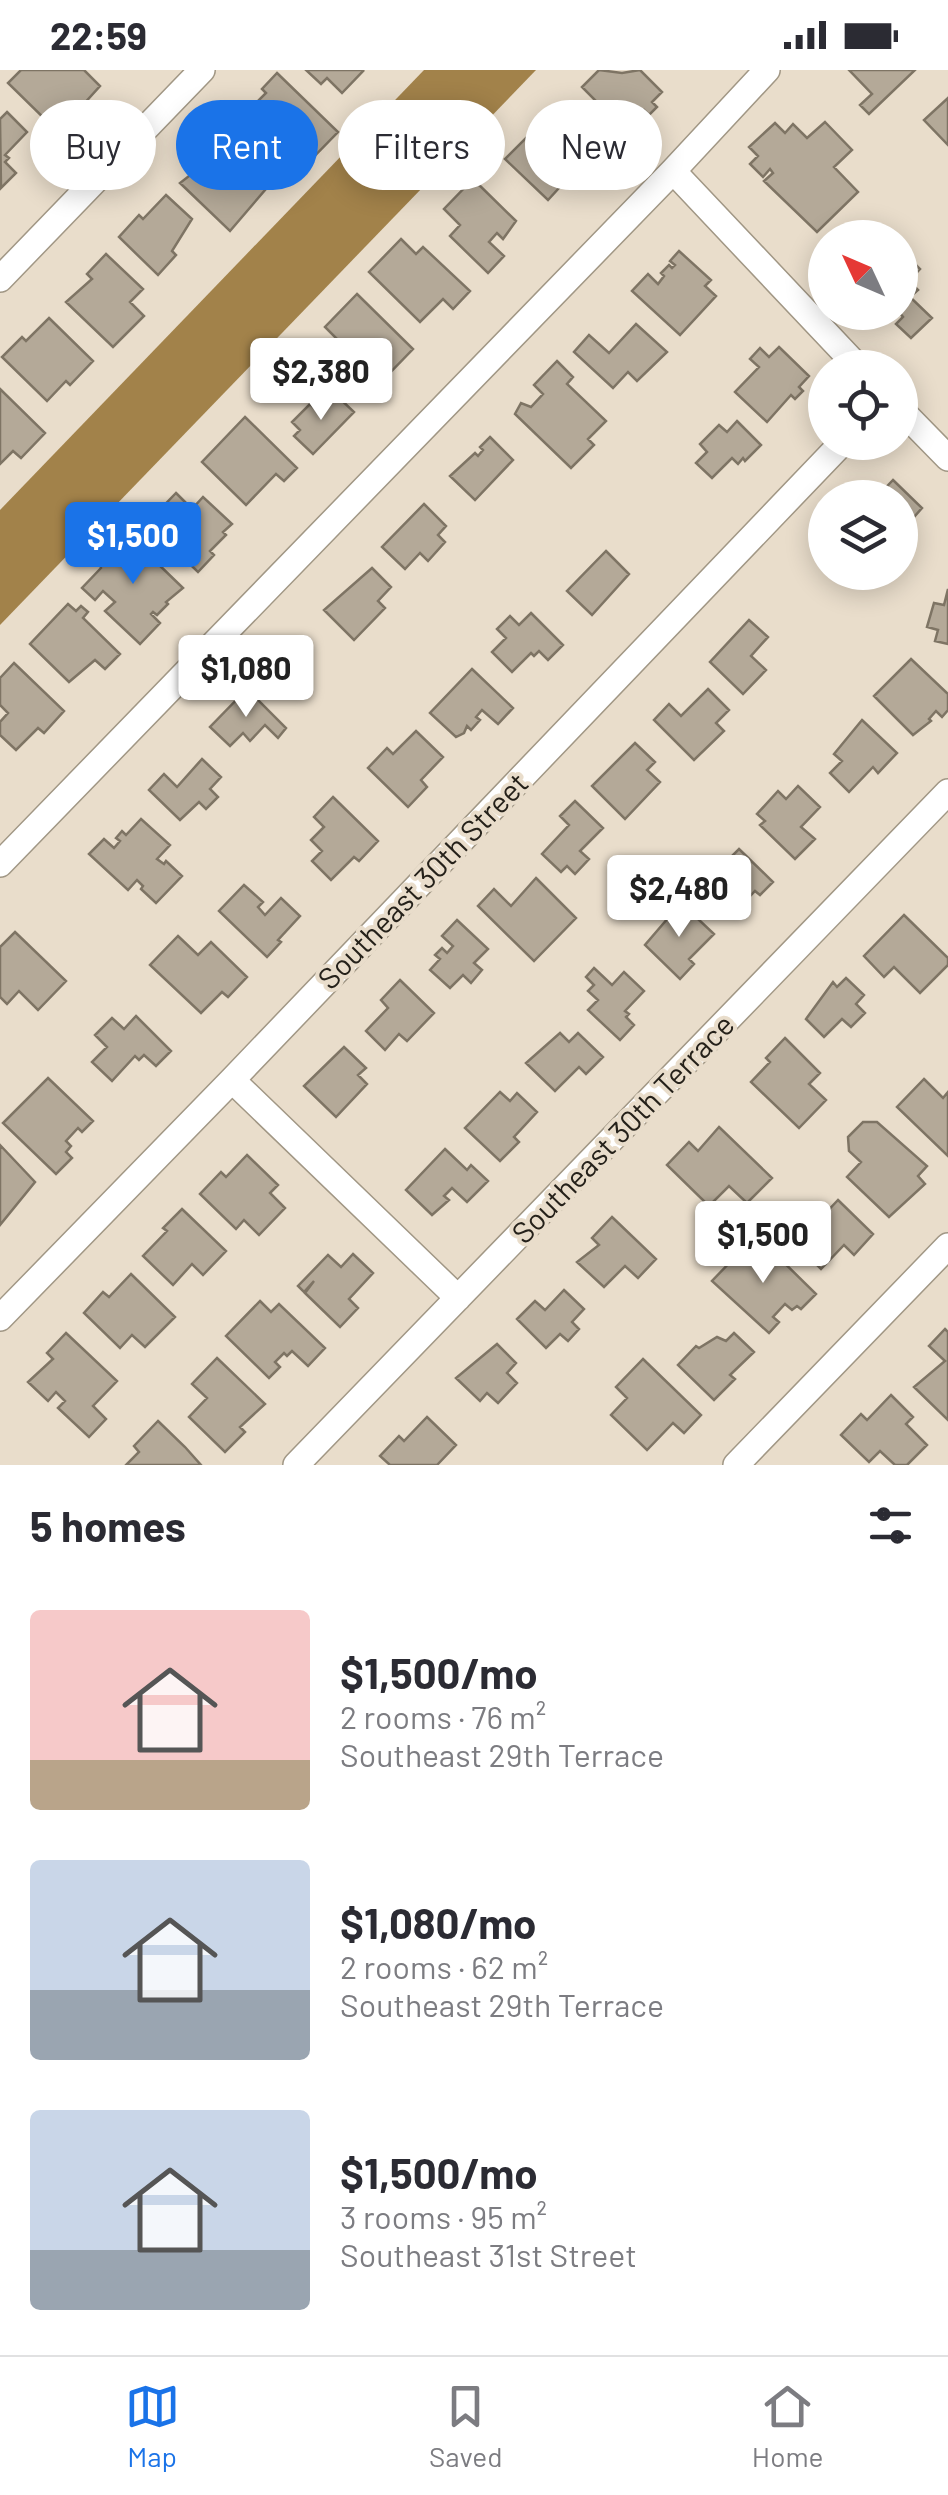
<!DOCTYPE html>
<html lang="en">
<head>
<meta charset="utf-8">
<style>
	body { margin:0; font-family:Barlow,sans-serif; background:#f2f2f3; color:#2b2b33; height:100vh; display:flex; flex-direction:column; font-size:38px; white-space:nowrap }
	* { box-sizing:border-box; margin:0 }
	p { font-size:32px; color:#7c7c81 }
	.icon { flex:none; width:55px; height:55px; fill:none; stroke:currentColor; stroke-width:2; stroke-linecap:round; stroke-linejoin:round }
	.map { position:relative; height:1395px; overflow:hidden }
	.side { display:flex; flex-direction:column; background:#fff; flex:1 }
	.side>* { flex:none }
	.hud { position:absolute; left:30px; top:30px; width:890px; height:90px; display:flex; gap:20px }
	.needle { width:65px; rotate:314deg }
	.fabs { position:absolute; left:808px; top:150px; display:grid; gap:20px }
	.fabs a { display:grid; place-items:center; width:110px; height:110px; border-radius:50%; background:#fff; box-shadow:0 5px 25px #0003; font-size:50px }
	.price { position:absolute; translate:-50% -85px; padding:0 22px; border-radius:10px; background:#fff; color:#222; font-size:32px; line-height:65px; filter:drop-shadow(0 2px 5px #0008) }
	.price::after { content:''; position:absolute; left:50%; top:60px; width:30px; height:22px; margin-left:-15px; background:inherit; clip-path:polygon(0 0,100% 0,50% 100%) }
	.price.on { background:#1a73e8; color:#fff }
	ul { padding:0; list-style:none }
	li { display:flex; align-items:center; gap:30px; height:250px; padding:0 30px }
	li span { display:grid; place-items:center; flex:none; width:280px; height:200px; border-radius:10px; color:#555 }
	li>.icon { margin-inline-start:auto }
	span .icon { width:120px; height:120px; fill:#fffc; stroke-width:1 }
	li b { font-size:42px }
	h2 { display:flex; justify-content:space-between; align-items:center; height:120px; padding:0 30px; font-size:42px }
	.chip { padding:0 35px; border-radius:45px; background:#fff; box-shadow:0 5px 25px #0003; font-size:35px; line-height:90px }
	.chip.on { background:#1a73e8; color:#fff }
	.status { display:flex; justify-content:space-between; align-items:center; height:70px; padding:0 50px; background:#fff; direction:ltr }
	.status svg { height:28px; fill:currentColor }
	.menu { display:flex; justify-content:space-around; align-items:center; height:140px; border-top:2px solid #e1e1e2; background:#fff; font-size:28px; color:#7c7c81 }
	.menu a { display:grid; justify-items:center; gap:5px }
	.menu .on { color:#1a73e8 }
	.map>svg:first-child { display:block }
	.water { fill:#a2824a }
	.building { fill:#b4a998; stroke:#7e7464; stroke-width:2.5 }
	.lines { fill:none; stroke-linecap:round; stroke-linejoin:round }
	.minor-casing { stroke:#a19785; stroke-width:28 }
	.minor { stroke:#fff; stroke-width:25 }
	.labels { text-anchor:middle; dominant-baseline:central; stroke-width:8; stroke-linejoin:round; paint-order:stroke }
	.street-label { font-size:30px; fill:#25211a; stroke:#e9ddcb }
</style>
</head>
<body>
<div class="status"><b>22:59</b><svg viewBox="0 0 49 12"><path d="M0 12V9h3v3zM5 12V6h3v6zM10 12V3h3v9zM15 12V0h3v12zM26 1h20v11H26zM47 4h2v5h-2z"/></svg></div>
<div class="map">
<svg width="948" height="1395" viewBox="0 0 948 1395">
	<rect width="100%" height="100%" fill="#e9ddcb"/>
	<path class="water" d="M 424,0 L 536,0 L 0,555 L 0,440 Z"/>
	<path class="building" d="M 21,0 L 84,0 L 100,16 L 81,37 L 75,32 L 62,46 L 67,51 L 57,61 L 8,13 Z
		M 306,0 L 361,0 L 363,1 L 342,23 L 327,8 L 321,14 Z
		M 599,0 L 622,3 L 640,0 L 662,22 L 652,32 L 657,37 L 649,45 L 644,40 L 633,52 L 638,56 L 623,71 L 589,37 L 595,30 L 582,17 Z
		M 849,0 L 915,0 L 869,44 L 860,35 L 872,24 Z
		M 277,3 L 338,62 L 297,104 L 248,57 L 257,48 L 249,40 L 266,23 L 262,19 Z
		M 948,28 L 948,75 L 924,50 Z
		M 7,42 L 27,62 L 5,85 L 9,88 L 5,92 L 16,103 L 1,118 L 0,49 Z
		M 825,52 L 852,80 L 834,97 L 858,122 L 817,162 L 764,111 L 773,103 L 770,99 L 763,107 L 750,94 L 758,86 L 749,77 L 775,53 L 785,63 L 793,54 L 807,68 Z
		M 561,59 L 595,92 L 576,112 L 570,106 L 548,130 L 505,89 L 529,65 L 542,78 Z
		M 225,69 L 271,113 L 230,161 L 180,113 L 207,92 L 200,86 L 205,80 L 210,86 Z
		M 473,109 L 516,151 L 503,169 L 497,163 L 489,172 L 504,186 L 488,203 L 450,166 L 460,155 L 444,139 Z
		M 166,125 L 192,149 L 172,181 L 176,185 L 158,205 L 119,167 L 139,145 L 143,149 Z
		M 401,169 L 416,184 L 423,177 L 470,221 L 453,239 L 443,229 L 420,252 L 369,202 Z
		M 679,181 L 711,210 L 705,216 L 716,226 L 680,265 L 632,221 L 648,204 L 658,214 L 664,206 L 661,203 L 669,195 L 672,198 L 675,195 L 670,191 Z
		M 902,181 L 920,199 L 909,211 L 918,220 L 910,227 L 932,248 L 911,268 L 896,254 L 903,247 L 899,242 Z
		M 106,184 L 143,219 L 130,232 L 144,246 L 113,277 L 66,232 L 92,209 L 87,204 Z
		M 357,224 L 413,279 L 380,313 L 362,296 L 352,306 L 334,289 L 345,277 L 325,257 Z
		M 49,248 L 93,291 L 70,315 L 66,311 L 47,331 L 2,287 L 22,267 L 26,271 Z
		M 636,254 L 667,282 L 637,311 L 628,302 L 613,318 L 574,282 L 589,265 L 609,283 Z
		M 779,277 L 809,306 L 799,317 L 803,321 L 795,329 L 791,325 L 767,352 L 735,322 L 759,297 L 750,289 L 760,278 L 769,287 Z
		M 557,291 L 573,307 L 567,314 L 606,351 L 588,369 L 594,375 L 571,398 L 515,344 L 521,333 L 531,337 L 543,324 L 534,315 Z
		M 0,319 L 45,363 L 21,388 L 13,381 L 0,394 Z
		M 335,324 L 354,342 L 313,384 L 294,366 L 300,360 L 292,352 L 310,334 L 318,342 Z
		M 245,347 L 297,398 L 284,411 L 276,404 L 246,435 L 202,392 Z
		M 737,351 L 761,375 L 745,391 L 743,388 L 738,394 L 732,388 L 712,408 L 696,393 L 707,382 L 700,374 L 719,355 L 727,362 Z
		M 490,367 L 513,390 L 475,430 L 450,406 L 475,383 L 478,386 L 483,380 L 480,377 Z
		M 893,410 L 922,438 L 900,463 L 900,428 L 876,428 Z
		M 176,423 L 192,439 L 203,427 L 232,454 L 223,462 L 226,465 L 210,481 L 214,485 L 198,502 L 147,453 Z
		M 424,434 L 446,456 L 438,465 L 445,472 L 428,491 L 420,483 L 405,499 L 382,477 Z
		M 126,463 L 183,518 L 166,532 L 168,534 L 157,545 L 153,542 L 151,544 L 160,553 L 140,574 L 105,541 L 115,532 L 103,521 L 95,530 L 82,518 L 101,498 L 99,491 Z
		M 606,481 L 629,504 L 592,545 L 567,521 Z
		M 372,498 L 391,517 L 378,531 L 385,538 L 354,570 L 324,540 Z
		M 948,519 L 948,574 L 935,571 L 938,560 L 927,557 L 934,533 L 944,535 Z
		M 68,534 L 76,541 L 81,536 L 88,542 L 83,548 L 120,584 L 105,599 L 95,590 L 69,612 L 30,574 Z
		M 531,543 L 563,575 L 548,590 L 539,581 L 534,586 L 531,583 L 512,602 L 492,582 L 506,568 L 497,559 L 510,546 L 519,555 Z
		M 749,550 L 768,567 L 751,586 L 766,600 L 743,624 L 710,592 Z
		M 911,589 L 948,624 L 948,640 L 942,647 L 936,641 L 929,649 L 931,651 L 913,665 L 874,626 Z
		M 14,593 L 64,641 L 44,663 L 38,658 L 16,680 L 0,665 L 0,652 L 8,643 L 0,635 L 0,608 Z
		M 472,599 L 513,638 L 498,654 L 482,640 L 476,647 L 480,650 L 471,660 L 467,656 L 464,663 L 456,667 L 430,643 Z
		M 247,619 L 286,658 L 278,668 L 265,655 L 250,671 L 243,663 L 230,676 L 210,657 Z
		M 708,619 L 729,640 L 716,653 L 724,661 L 694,690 L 654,650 L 669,634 L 681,646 Z
		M 862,650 L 897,683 L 878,703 L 873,697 L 849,722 L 830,703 L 842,691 L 834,684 Z
		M 416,661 L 443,687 L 421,710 L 427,717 L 408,737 L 368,698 L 387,678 L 393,684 Z
		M 635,673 L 655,692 L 647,700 L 660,712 L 625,749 L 592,716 Z
		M 202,689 L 221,707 L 210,719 L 218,727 L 206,739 L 199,732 L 180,750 L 149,720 L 164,704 L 177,717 Z
		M 798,716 L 820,737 L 801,757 L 815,769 L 795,789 L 760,755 L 765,751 L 757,744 L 778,721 L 786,729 Z
		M 333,727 L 378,771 L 359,791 L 354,787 L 331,810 L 312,791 L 322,781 L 311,770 L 324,757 L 314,747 Z
		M 575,731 L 603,758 L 580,781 L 589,789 L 575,804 L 567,796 L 561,802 L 542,784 L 569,755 L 560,746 Z
		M 141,749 L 170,775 L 157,789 L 164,794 L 166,791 L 182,806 L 156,833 L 141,819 L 143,816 L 137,810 L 128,820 L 89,784 L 104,769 L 114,778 L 120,771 L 116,768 L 122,761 L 126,765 Z
		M 739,779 L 773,812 L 760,825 L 755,821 L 731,846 L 710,825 L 731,803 L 723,795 Z
		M 536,808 L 576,848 L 534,891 L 478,836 L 494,819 L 511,836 Z
		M 244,815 L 263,832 L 258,837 L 265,845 L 281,828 L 300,846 L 278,870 L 281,872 L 267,887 L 219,841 Z
		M 681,833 L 714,864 L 689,889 L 694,894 L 680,909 L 645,875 Z
		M 904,845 L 948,888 L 948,895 L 920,923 L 894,897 L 884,907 L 864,886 Z
		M 457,850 L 488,879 L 474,893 L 482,900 L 471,913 L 463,905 L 450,918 L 430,900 L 440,889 L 435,885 L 442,878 L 447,883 L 453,876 L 442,866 Z
		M 15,862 L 66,911 L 38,940 L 19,921 L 7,934 L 0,927 L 0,877 Z
		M 178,866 L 198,885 L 211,872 L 247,907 L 228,927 L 222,922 L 201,943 L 150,895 Z
		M 594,898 L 612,915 L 624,902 L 644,921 L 625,941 L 629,944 L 626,947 L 634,955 L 620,970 L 588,940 L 598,930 L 588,921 L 594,915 L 586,907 Z
		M 846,908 L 864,925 L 856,934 L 865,943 L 851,957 L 842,949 L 824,967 L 806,949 L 833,912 L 837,917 Z
		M 400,910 L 434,943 L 407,971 L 399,964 L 385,980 L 366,961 L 388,938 L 381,930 Z
		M 136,946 L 171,981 L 156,996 L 144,985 L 139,990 L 135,986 L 112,1011 L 92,992 L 107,977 L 95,965 L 112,948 L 124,959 Z
		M 560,963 L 569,972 L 578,963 L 603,987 L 586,1004 L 579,997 L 555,1021 L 526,993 Z
		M 785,968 L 820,1003 L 809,1014 L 826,1030 L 799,1058 L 751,1012 L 770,992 L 766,988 Z
		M 344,977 L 366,998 L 358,1005 L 367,1014 L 336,1047 L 304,1016 Z
		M 48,1008 L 93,1051 L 82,1062 L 78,1058 L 66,1071 L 71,1076 L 66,1082 L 72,1088 L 56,1104 L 3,1053 Z
		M 924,1009 L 943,1028 L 948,1022 L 948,1086 L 897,1037 Z
		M 500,1022 L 510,1031 L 517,1023 L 537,1042 L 514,1067 L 519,1072 L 500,1091 L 465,1058 Z
		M 863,1052 L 877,1052 L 927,1096 L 918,1106 L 925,1114 L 889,1147 L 847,1107 L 861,1092 L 849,1081 L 848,1067 Z
		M 719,1057 L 772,1108 L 747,1133 L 729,1116 L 709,1136 L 667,1095 L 689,1072 L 698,1081 Z
		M 0,1075 L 35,1112 L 0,1155 Z
		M 445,1079 L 467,1100 L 471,1095 L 488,1111 L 467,1132 L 452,1118 L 444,1126 L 449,1130 L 432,1145 L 406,1120 Z
		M 247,1085 L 278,1115 L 270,1123 L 285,1138 L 259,1165 L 244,1150 L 236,1159 L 200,1124 L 221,1102 L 226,1107 Z
		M 838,1130 L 873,1164 L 854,1185 L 844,1175 L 821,1199 L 801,1179 L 812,1167 L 803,1158 L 815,1146 L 819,1150 Z
		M 182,1139 L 226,1181 L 203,1205 L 192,1194 L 173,1215 L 143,1186 L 167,1161 L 163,1158 Z
		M 612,1147 L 656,1189 L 638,1208 L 625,1196 L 604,1217 L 577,1192 L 599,1175 L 592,1168 Z
		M 763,1172 L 816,1224 L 801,1239 L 797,1236 L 792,1240 L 785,1234 L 773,1247 L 779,1252 L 769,1263 L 712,1211 L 735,1187 L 742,1194 Z
		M 353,1184 L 373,1203 L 349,1229 L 358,1238 L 340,1257 L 305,1223 L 314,1211 L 304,1222 L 298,1216 L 328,1185 L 341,1197 Z
		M 131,1204 L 175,1247 L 145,1277 L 132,1265 L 120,1278 L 84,1243 L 103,1222 L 109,1227 Z
		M 564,1220 L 584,1239 L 572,1252 L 579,1259 L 568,1271 L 560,1264 L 546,1278 L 517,1249 L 535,1231 L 545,1240 Z
		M 260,1231 L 271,1242 L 279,1234 L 325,1278 L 308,1296 L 292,1281 L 287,1286 L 284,1283 L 275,1292 L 280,1297 L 269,1308 L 226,1266 Z
		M 945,1259 L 948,1262 L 948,1350 L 914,1317 L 945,1291 L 929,1276 Z
		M 66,1263 L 117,1311 L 93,1336 L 106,1349 L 89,1367 L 58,1338 L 65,1331 L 56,1322 L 48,1331 L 28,1312 L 53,1289 L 47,1283 Z
		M 734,1263 L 754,1282 L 730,1305 L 735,1309 L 714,1330 L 678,1295 L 696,1276 L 699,1278 L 717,1267 L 726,1271 Z
		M 497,1274 L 516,1293 L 507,1303 L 517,1313 L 498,1333 L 487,1323 L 480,1331 L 456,1308 Z
		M 217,1288 L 265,1334 L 240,1357 L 245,1362 L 225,1382 L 189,1347 L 207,1328 L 192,1314 Z
		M 643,1289 L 701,1345 L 684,1363 L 673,1353 L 647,1380 L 611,1345 L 627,1328 L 616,1317 Z
		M 891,1325 L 913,1347 L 906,1354 L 927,1375 L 907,1395 L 895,1395 L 880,1381 L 869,1392 L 841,1365 L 861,1344 L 867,1350 Z
		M 427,1347 L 456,1375 L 437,1395 L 390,1395 L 380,1386 L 399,1366 L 404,1371 Z
		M 158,1351 L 185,1377 L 201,1395 L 126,1395 L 139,1382 L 134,1376 Z"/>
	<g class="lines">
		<g class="minor-casing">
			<path id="minor" d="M 673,101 L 859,298
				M 0,209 L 202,0
				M 900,339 L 948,388
				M 0,794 L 673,101 L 767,0
				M 232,1010 L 458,1228
				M 0,1248 L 232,1010 L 843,372
				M 296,1395 L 948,722
				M 736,1395 L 948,1176"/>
		</g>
		<use href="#minor" class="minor"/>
	</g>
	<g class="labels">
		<g class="street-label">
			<text transform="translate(422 810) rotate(-46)">Southeast 30th Street</text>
			<text transform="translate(622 1058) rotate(-46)">Southeast 30th Terrace</text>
		</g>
	</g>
</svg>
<div class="fabs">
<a><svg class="needle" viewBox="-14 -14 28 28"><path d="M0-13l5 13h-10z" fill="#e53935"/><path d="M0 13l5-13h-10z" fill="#7c7c81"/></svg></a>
<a><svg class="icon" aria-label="locate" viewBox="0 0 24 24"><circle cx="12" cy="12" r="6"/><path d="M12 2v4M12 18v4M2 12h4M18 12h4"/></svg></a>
<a><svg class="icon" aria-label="layers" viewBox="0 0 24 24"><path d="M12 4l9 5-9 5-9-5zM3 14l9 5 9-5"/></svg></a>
</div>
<b class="price" style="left:321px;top:353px">$2,380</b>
<b class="price on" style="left:133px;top:517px">$1,500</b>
<b class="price" style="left:246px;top:650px">$1,080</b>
<b class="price" style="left:679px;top:870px">$2,480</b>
<b class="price" style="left:763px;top:1216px">$1,500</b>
<div class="hud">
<a class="chip">Buy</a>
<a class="chip on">Rent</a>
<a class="chip">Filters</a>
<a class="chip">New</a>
</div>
</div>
<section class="side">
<h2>5 homes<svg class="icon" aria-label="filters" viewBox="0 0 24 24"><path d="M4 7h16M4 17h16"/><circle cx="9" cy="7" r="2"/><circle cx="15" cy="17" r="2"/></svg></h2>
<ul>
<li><span style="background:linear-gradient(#f6c9c9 75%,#b9a48a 0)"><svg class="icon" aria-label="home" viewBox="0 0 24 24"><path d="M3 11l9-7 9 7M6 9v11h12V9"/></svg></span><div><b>$1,500/mo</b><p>2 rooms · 76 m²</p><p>Southeast 29th Terrace</p></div></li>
<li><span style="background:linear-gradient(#c9d6e8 65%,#9aa5b1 0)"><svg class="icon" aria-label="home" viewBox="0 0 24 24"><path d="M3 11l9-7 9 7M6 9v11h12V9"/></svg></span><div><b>$1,080/mo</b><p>2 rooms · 62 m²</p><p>Southeast 29th Terrace</p></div></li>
<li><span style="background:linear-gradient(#c9d6e8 70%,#9aa5b1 0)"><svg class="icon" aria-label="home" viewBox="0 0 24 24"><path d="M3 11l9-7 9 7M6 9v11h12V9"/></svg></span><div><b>$1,500/mo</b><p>3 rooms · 95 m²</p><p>Southeast 31st Street</p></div></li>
</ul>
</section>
<nav class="menu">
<a class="on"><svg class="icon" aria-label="map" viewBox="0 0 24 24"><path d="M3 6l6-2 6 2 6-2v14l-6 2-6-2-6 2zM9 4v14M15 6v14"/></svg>Map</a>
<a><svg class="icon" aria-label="saved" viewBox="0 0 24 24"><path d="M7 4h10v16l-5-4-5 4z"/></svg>Saved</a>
<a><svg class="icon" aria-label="home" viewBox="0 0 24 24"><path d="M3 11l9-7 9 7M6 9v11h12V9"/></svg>Home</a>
</nav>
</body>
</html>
